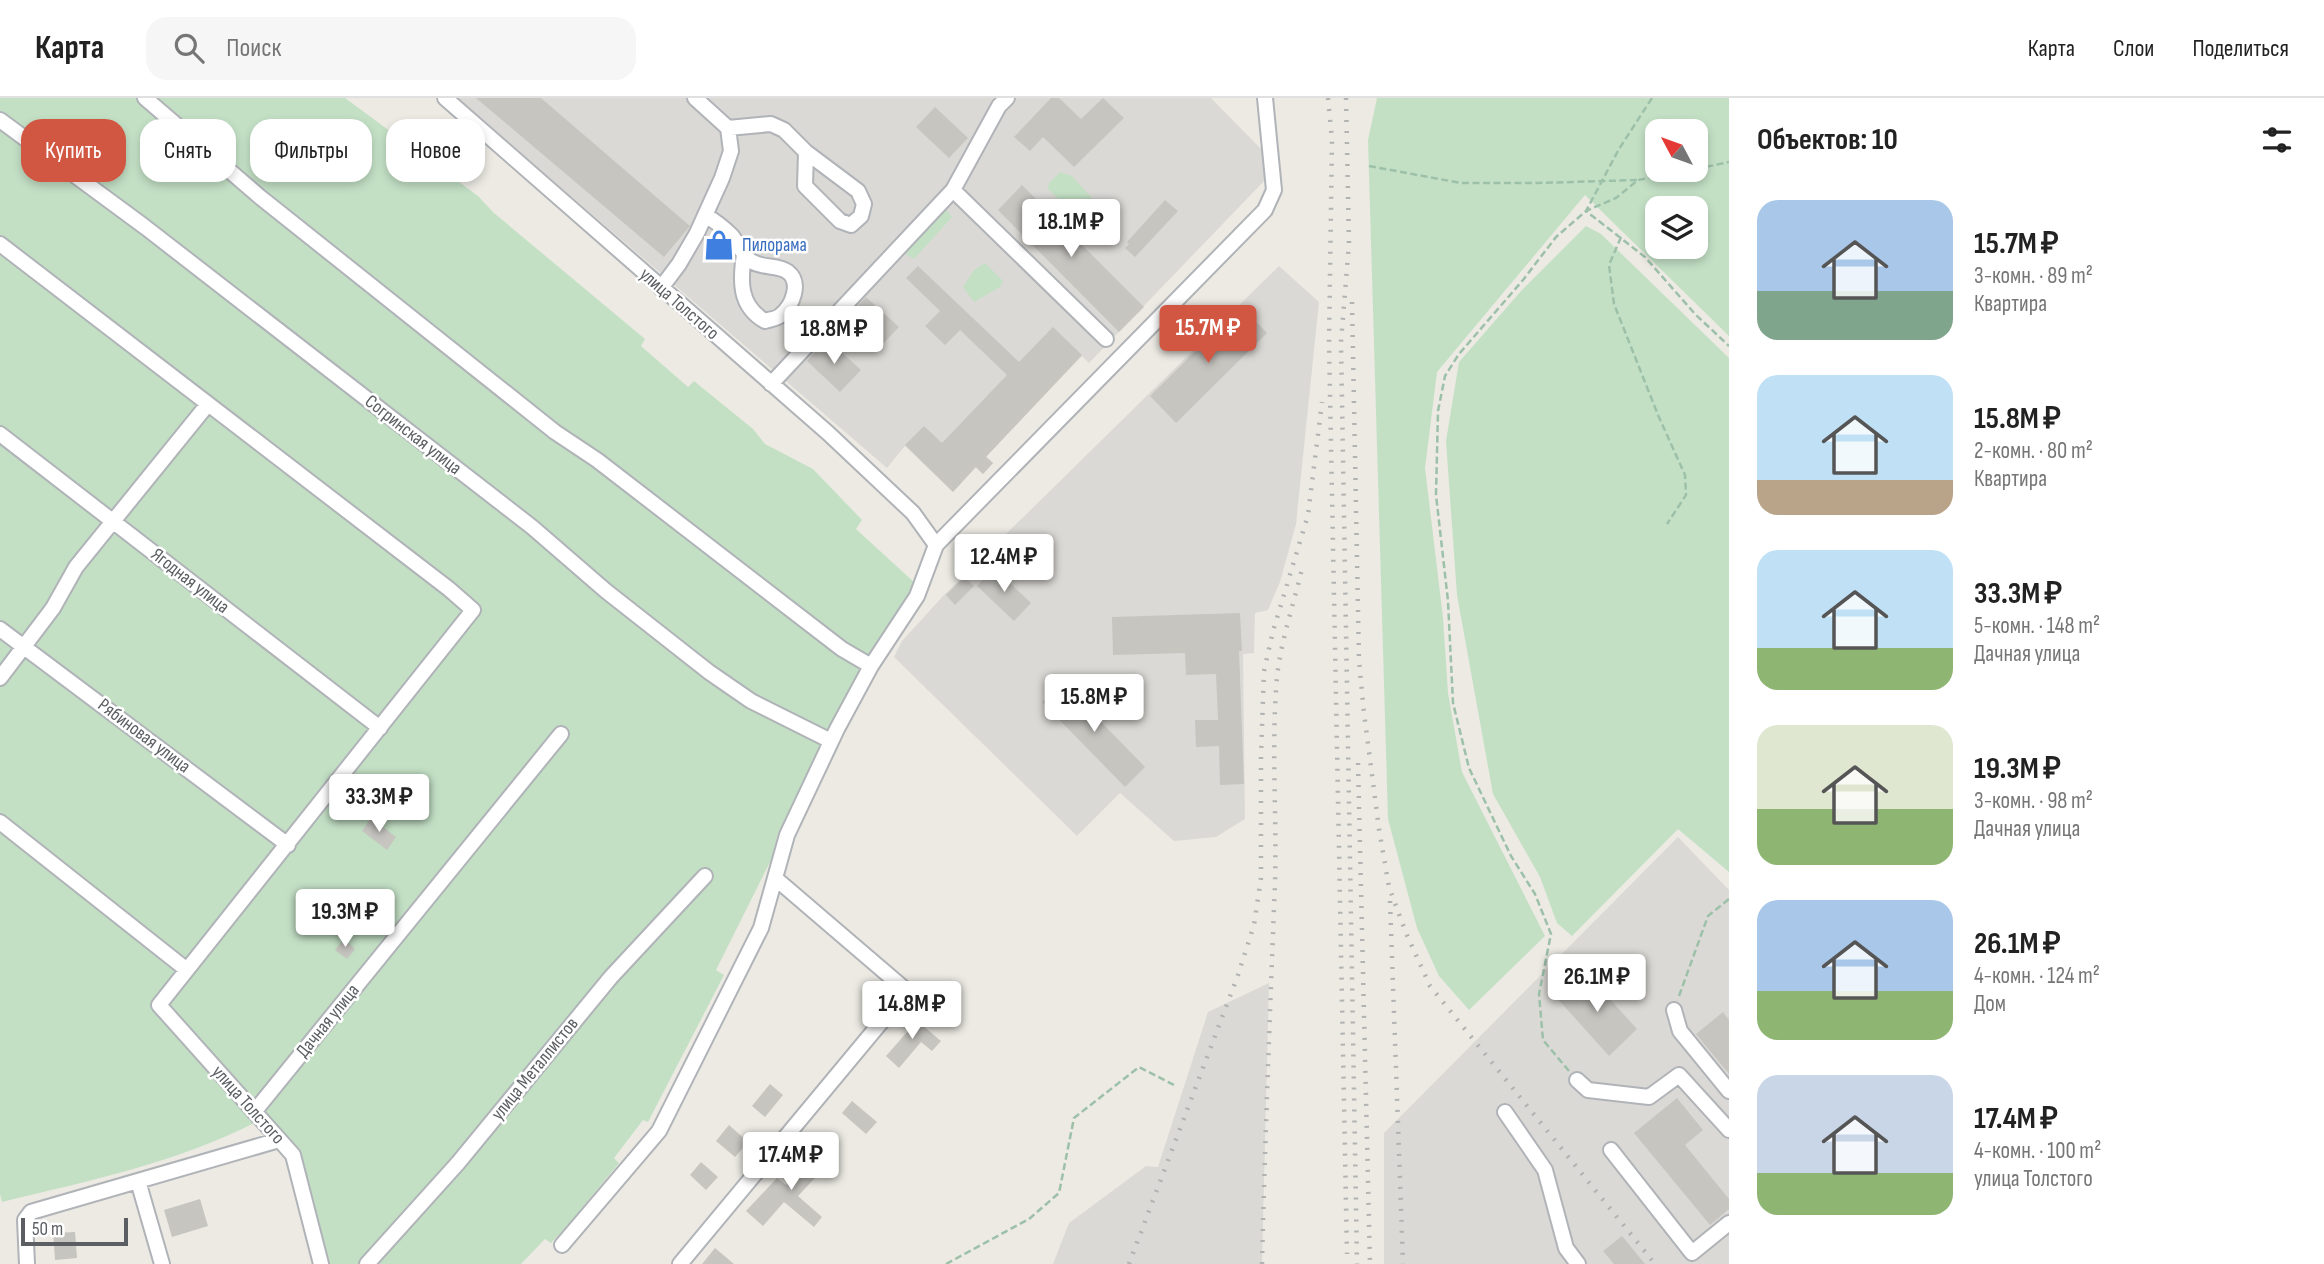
<!DOCTYPE html>
<html lang="ru">
<head>
<meta charset="utf-8">
<style>
	body { margin:0; font-family:"Sofia Sans Condensed",sans-serif; background:#f6f6f6; color:#222; height:100vh; display:flex; flex-direction:column; font-size:26px; white-space:nowrap }
	* { box-sizing:border-box; margin:0 }
	p { font-size:23px; color:#767676 }
	.icon { flex:none; width:38px; height:38px; fill:none; stroke:currentColor; stroke-width:2; stroke-linecap:round; stroke-linejoin:round }
	.map { position:relative; flex:1; overflow:hidden }
	.panel { display:flex; flex-direction:column; background:#fff; width:595px }
	.panel>* { flex:none }
	.top-card { position:absolute; left:21px; top:21px; width:665px; height:63px; display:flex; gap:14px }
	.needle { width:46px; rotate:311deg }
	.buttons { position:absolute; left:1645px; top:21px; display:grid; gap:14px }
	.buttons a { display:grid; place-items:center; width:63px; height:63px; border-radius:14px; background:#fff; box-shadow:0 4px 10px #0003; font-size:35px }
	.scale { position:absolute; left:21px; bottom:18px; width:107px; box-sizing:border-box; padding-left:7px; border:4px solid #5b5e62; border-top:0; font-size:19px; line-height:24px; white-space:nowrap; color:#5b5e62; -webkit-text-stroke:5px #fff; paint-order:stroke }
	.price { position:absolute; translate:-50% -60px; padding:0 16px; border-radius:7px; background:#fff; color:#222; font-size:23px; line-height:46px; filter:drop-shadow(0 2px 4px #0008) }
	.price::after { content:''; position:absolute; left:50%; top:42px; width:21px; height:16px; margin-left:-10px; background:inherit; clip-path:polygon(0 0,100% 0,50% 100%) }
	.price.selected { background:#d25743; color:#fff }
	ul { padding:0; list-style:none }
	li { display:flex; align-items:center; gap:21px; height:175px; padding:0 28px }
	li span { display:grid; place-items:center; flex:none; width:196px; height:140px; border-radius:21px; color:#555 }
	li>.icon { margin-inline-start:auto }
	span .icon { width:84px; height:84px; fill:#fffc; stroke-width:1 }
	li b { font-size:30px }
	h2 { display:flex; justify-content:space-between; align-items:center; height:84px; padding:0 28px; font-size:30px }
	.tag { padding:0 24px; border-radius:21px; background:#fff; box-shadow:0 4px 10px #0003; font-size:24px; line-height:63px }
	.tag.selected { background:#d25743; color:#fff }
	header { display:flex; align-items:center; gap:42px; box-sizing:border-box; height:98px; padding:0 35px; background:#fff; border-bottom:2px solid #e0e0e0 }
	header strong { font-size:33px }
	nav { display:flex; gap:38px; margin-inline-start:auto; font-size:24px }
	.search { width:490px; height:63px; background:#f6f6f6; display:flex; align-items:center; gap:18px; box-sizing:border-box; padding:0 24px; border-radius:21px; color:#767676; font-size:26px }
	main { display:flex; flex:1; min-height:0 }
	.map>svg:first-child { display:block }
	.industrial { fill:#dbd9d5 }
	.green { fill:#c3e0c5; fill-rule:evenodd }
	.building { fill:#c7c5c0 }
	.lines { fill:none; stroke-linecap:round; stroke-linejoin:round }
	.minor-casing { stroke:#b0b3b7; stroke-width:18 }
	.path { stroke:#9dc0a9; stroke-width:2.5; stroke-dasharray:7 3.5; stroke-linecap:butt }
	.minor { stroke:#fff; stroke-width:14 }
	.rail { stroke:#b1b2b2; stroke-width:4.5; stroke-dasharray:2 9; stroke-linecap:butt }
	.labels { text-anchor:middle; dominant-baseline:central; stroke-width:5; stroke-linejoin:round; paint-order:stroke }
	.shop-label { font-size:19px; fill:#366cbe; stroke:#fff; text-anchor:start }
	.street-label { font-size:19px; fill:#5b5e62; stroke:#fff }
</style>
</head>
<body>
<header>
<strong>Карта</strong>
<div class="search"><svg class="icon" aria-label="search" viewBox="0 0 24 24"><circle cx="10" cy="10" r="6"/><path d="M15 15l6 6"/></svg>Поиск</div>
<nav><a>Карта</a><a>Слои</a><a>Поделиться</a></nav>
</header>
<main>
<div class="map">
<svg width="1729" height="1166" viewBox="0 0 1729 1166">
	<rect width="100%" height="100%" fill="#eceae3"/>
	<path class="industrial" d="M 457,0 L 1211,0 L 1263,53 L 1265,82 L 1089,265 L 1082,258 L 986,358 L 993,365 L 983,376 L 975,369 L 953,394 L 905,348 L 887,370 Z
		M 1279,168 L 1319,204 L 1296,426 L 1280,484 L 1268,512 L 1255,515 L 1254,555 L 1243,556 L 1245,721 L 1216,739 L 1174,743 L 1120,695 L 1077,738 L 894,559 L 902,543 L 944,497 Z
		M 1678,739 L 1729,792 L 1729,1166 L 1384,1166 L 1384,1035 Z
		M 1269,885 L 1262,1166 L 1053,1166 L 1069,1125 L 1146,1068 L 1158,1069 L 1208,914 Z"/>
	<path class="green" d="M 0,0 L 345,0 L 478,98 L 494,115 L 645,241 L 641,248 L 688,289 L 694,283 L 753,331 L 765,346 L 813,371 L 862,422 L 856,431 L 916,486 L 822,647 L 777,738 L 772,760 L 716,872 L 724,877 L 648,1024 L 643,1022 L 614,1060 L 619,1065 L 568,1127 L 551,1145 L 545,1141 L 521,1166 L 327,1166 L 299,1056 L 269,1017 C 187,1063 92,1082 2,1104 L 0,1096 Z
		M 1377,0 L 1729,0 L 1729,238 L 1585,97 L 1437,274 L 1425,370 L 1443,520 L 1448,595 L 1462,674 L 1545,838 L 1469,912 L 1439,878 L 1417,830 L 1388,721 L 1368,42 ZM 1657,33 L 1696,33 L 1696,72 L 1657,72 ZM 1657,110 L 1696,110 L 1696,149 L 1657,149 Z
		M 1060,74 L 1072,78 L 1109,119 L 1091,132 L 1048,91 L 1049,85 Z
		M 944,109 L 952,119 L 914,161 L 901,153 Z
		M 1586,128 L 1601,136 L 1729,260 L 1729,774 L 1678,731 L 1572,838 L 1557,825 L 1540,779 L 1493,696 L 1457,497 L 1446,343 L 1459,264 L 1521,193 Z
		M 985,165 L 1003,183 L 1000,189 L 974,204 L 963,189 L 974,172 Z"/>
	<path class="building" d="M 476,0 L 541,0 L 690,128 L 664,159 Z
		M 1051,0 L 1059,0 L 1081,21 L 1103,0 L 1124,20 L 1074,69 L 1043,39 L 1030,53 L 1014,39 Z
		M 935,9 L 968,40 L 949,60 L 916,29 Z
		M 1022,87 L 1144,209 L 1119,234 L 998,112 Z
		M 1165,102 L 1178,113 L 1135,159 L 1125,150 L 1129,146 L 1127,144 Z
		M 918,168 L 1019,264 L 1053,229 L 1082,257 L 986,359 L 993,365 L 983,376 L 976,369 L 953,394 L 905,347 L 924,328 L 942,345 L 1007,277 L 960,232 L 945,247 L 925,228 L 940,213 L 906,180 Z
		M 866,199 L 899,229 L 878,251 L 846,221 Z
		M 1241,208 L 1267,235 L 1176,325 L 1150,298 Z
		M 827,241 L 861,272 L 840,294 L 807,263 Z
		M 994,470 L 1031,505 L 1014,523 L 977,488 Z
		M 964,479 L 974,488 L 955,507 L 946,497 Z
		M 1240,515 L 1242,553 L 1239,553 L 1244,686 L 1220,687 L 1219,648 L 1196,649 L 1195,622 L 1218,622 L 1216,576 L 1186,577 L 1185,555 L 1113,557 L 1112,519 Z
		M 1062,584 L 1145,669 L 1125,689 L 1042,604 Z
		M 371,720 L 396,739 L 387,752 L 362,733 Z
		M 344,841 L 355,851 L 347,861 L 335,852 Z
		M 1585,874 L 1637,931 L 1609,958 L 1557,900 Z
		M 1723,914 L 1729,922 L 1729,976 L 1696,936 Z
		M 910,917 L 941,943 L 932,953 L 921,944 L 899,970 L 886,958 L 908,933 L 901,927 Z
		M 770,986 L 783,997 L 765,1019 L 752,1008 Z
		M 1677,1000 L 1703,1032 L 1685,1047 L 1729,1101 L 1729,1111 L 1710,1127 L 1634,1035 Z
		M 852,1003 L 877,1024 L 866,1036 L 842,1015 Z
		M 729,1027 L 748,1044 L 735,1059 L 716,1043 Z
		M 809,1048 L 828,1066 L 798,1098 L 822,1119 L 814,1129 L 784,1104 L 763,1128 L 746,1113 L 777,1080 L 786,1087 L 803,1069 L 796,1062 Z
		M 701,1064 L 718,1079 L 706,1092 L 690,1077 Z
		M 200,1101 L 208,1128 L 172,1139 L 164,1112 Z
		M 75,1134 L 77,1160 L 55,1162 L 53,1135 Z
		M 1622,1138 L 1645,1166 L 1614,1166 L 1603,1153 Z
		M 715,1150 L 734,1166 L 702,1166 Z"/>
	<g class="lines">
		<g class="minor-casing">
			<path id="minor" d="M 145,0 L 260,99 L 555,334 L 597,362 L 842,551 L 871,568
				M 445,0 L 828,335 L 913,415 L 936,447
				M 1007,0 L 999,8 L 953,92 L 1106,241
				M 0,22 L 145,129 L 532,429 L 606,493 L 709,574 L 751,603 L 831,643
				M 728,30 L 771,26 L 784,32 L 806,54 L 858,93 L 864,106 L 861,118 L 851,127 L 840,123 L 805,88 L 806,54
				M 705,117 C 715,123 723,129 731,137 C 739,146 742,157 751,163 C 763,171 777,166 788,174 C 802,185 792,208 781,217 C 777,221 770,221 765,223 C 739,208 740,183 744,157
				M 0,146 L 449,491 L 473,512 L 159,907 L 293,1057 L 321,1166
				M 661,190 L 679,166 L 697,135 L 722,80 L 731,53 L 728,30 L 695,0
				M 771,286 L 953,92
				M 0,336 L 380,630
				M 0,531 L 288,747
				M 0,580 L 53,510 L 76,469 L 208,306
				M 0,724 L 187,872
				M 1674,912 L 1680,933 L 1729,993
				M 1577,982 L 1588,992 L 1649,999 L 1679,977 L 1729,1032
				M 254,1014 L 561,636
				M 1505,1014 L 1545,1072 L 1566,1150 L 1578,1166
				M 1611,1052 L 1692,1155 L 1729,1125
				M 138,1083 L 162,1166
				M 562,1147 L 659,1033 L 761,830 L 787,737 L 837,631 L 871,568 L 917,498 L 936,447 L 1265,112 L 1274,92 L 1265,0
				M 27,1166 L 25,1122 L 31,1114 L 279,1042
				M 367,1166 L 458,1065 L 611,879 L 705,778
				M 680,1166 L 907,893 L 775,780"/>
		</g>
		<path class="path" d="M 1652,0 L 1619,51 L 1586,113 L 1645,159 L 1695,216 L 1729,248
			M 1369,68 L 1461,85 L 1538,85 L 1638,82
			M 1696,71 L 1729,64
			M 1621,139 L 1609,167 L 1614,206 L 1658,317 L 1685,377 L 1686,397 L 1667,426
			M 1679,898 L 1708,818 L 1729,801
			M 1569,973 L 1543,942 L 1539,896 L 1551,836 L 1535,796 L 1511,758 L 1469,670 L 1453,605 L 1448,503 L 1436,397 L 1438,313 L 1445,278 L 1459,256 L 1523,182 L 1556,139 L 1586,113 L 1616,100 L 1638,82 L 1690,72
			M 946,1166 L 1029,1121 L 1059,1095 L 1074,1020 L 1139,969 L 1174,987"/>
		<use href="#minor" class="minor"/>
		<path class="rail" d="M 1328,0 L 1332,42 L 1329,245 L 1347,1156
			M 1346,0 L 1349,145 L 1341,244 L 1357,1166
			M 1352,204 L 1359,563 L 1364,615 L 1379,731 L 1389,789 L 1406,835 L 1430,888 L 1655,1166
			M 1358,665 L 1370,1166
			M 1390,803 L 1403,1166
			M 1129,1166 L 1238,877 L 1254,827 L 1261,780 L 1261,657 L 1264,573 L 1273,533 L 1308,417 L 1322,304
			M 1262,1166 C 1265,1039 1270,912 1275,785 C 1277,717 1271,648 1277,579 C 1281,541 1295,503 1303,466"/>
	</g>
	<defs>
		<g id="shop-bare" transform="scale(2.415)"><path d="M-5-2.5h2.3a2.7 3.5 0 0 1 5.4 0H5L5.5 6h-11ZM-1.5-2.5h3a1.5 2.3 0 0 0-3 0Z" fill="#3f7fe0" stroke="#fff" stroke-width="2.5" paint-order="stroke"/></g>
	</defs>
	<g fill-rule="evenodd">
		<use href="#shop-bare" x="719" y="147"/>
	</g>
	<g class="labels">
		<g class="shop-label">
			<text x="742" y="147">Пилорама</text>
		</g>
		<g class="street-label">
			<text transform="translate(679 206) rotate(41)">улица Толстого</text>
			<text transform="translate(413 337) rotate(38)">Согринская улица</text>
			<text transform="translate(190 483) rotate(38)">Ягодная улица</text>
			<text transform="translate(144 638) rotate(37)">Рябиновая улица</text>
			<text transform="translate(328 923) rotate(-51)">Дачная улица</text>
			<text transform="translate(535 971) rotate(-51)">улица Металлистов</text>
			<text transform="translate(248 1007) rotate(48)">улица Толстого</text>
		</g>
	</g>
</svg>
<div class="buttons">
<a><svg class="needle" viewBox="-14 -14 28 28"><path d="M0-13l5 13h-10z" fill="#e53935"/><path d="M0 13l5-13h-10z" fill="#767676"/></svg></a>
<a><svg class="icon" aria-label="layers" viewBox="0 0 24 24"><path d="M12 4l9 5-9 5-9-5zM3 14l9 5 9-5"/></svg></a>
</div>
<div class="scale">50 m</div>
<b class="price" style="left:1071px;top:161px">18.1M ₽</b>
<b class="price selected" style="left:1208px;top:267px">15.7M ₽</b>
<b class="price" style="left:834px;top:268px">18.8M ₽</b>
<b class="price" style="left:1004px;top:496px">12.4M ₽</b>
<b class="price" style="left:1094px;top:636px">15.8M ₽</b>
<b class="price" style="left:379px;top:736px">33.3M ₽</b>
<b class="price" style="left:345px;top:851px">19.3M ₽</b>
<b class="price" style="left:1597px;top:916px">26.1M ₽</b>
<b class="price" style="left:912px;top:943px">14.8M ₽</b>
<b class="price" style="left:791px;top:1094px">17.4M ₽</b>
<div class="top-card">
<a class="tag selected">Купить</a>
<a class="tag">Снять</a>
<a class="tag">Фильтры</a>
<a class="tag">Новое</a>
</div>
</div>
<section class="panel">
<h2>Объектов: 10<svg class="icon" aria-label="filters" viewBox="0 0 24 24"><path d="M4 7h16M4 17h16"/><circle cx="9" cy="7" r="2"/><circle cx="15" cy="17" r="2"/></svg></h2>
<ul>
<li><span style="background:linear-gradient(#a9c7e8 65%,#7fa58c 0)"><svg class="icon" aria-label="home" viewBox="0 0 24 24"><path d="M3 11l9-7 9 7M6 9v11h12V9"/></svg></span><div><b>15.7M ₽</b><p>3-комн. · 89 m²</p><p>Квартира</p></div></li>
<li><span style="background:linear-gradient(#bfe0f5 75%,#b9a48a 0)"><svg class="icon" aria-label="home" viewBox="0 0 24 24"><path d="M3 11l9-7 9 7M6 9v11h12V9"/></svg></span><div><b>15.8M ₽</b><p>2-комн. · 80 m²</p><p>Квартира</p></div></li>
<li><span style="background:linear-gradient(#bfe0f5 70%,#8fb573 0)"><svg class="icon" aria-label="home" viewBox="0 0 24 24"><path d="M3 11l9-7 9 7M6 9v11h12V9"/></svg></span><div><b>33.3M ₽</b><p>5-комн. · 148 m²</p><p>Дачная улица</p></div></li>
<li><span style="background:linear-gradient(#dfe7d0 60%,#8fb573 0)"><svg class="icon" aria-label="home" viewBox="0 0 24 24"><path d="M3 11l9-7 9 7M6 9v11h12V9"/></svg></span><div><b>19.3M ₽</b><p>3-комн. · 98 m²</p><p>Дачная улица</p></div></li>
<li><span style="background:linear-gradient(#a9c7e8 65%,#8fb573 0)"><svg class="icon" aria-label="home" viewBox="0 0 24 24"><path d="M3 11l9-7 9 7M6 9v11h12V9"/></svg></span><div><b>26.1M ₽</b><p>4-комн. · 124 m²</p><p>Дом</p></div></li>
<li><span style="background:linear-gradient(#c9d6e8 70%,#8fb573 0)"><svg class="icon" aria-label="home" viewBox="0 0 24 24"><path d="M3 11l9-7 9 7M6 9v11h12V9"/></svg></span><div><b>17.4M ₽</b><p>4-комн. · 100 m²</p><p>улица Толстого</p></div></li>
</ul>
</section>
</main>
</body>
</html>
